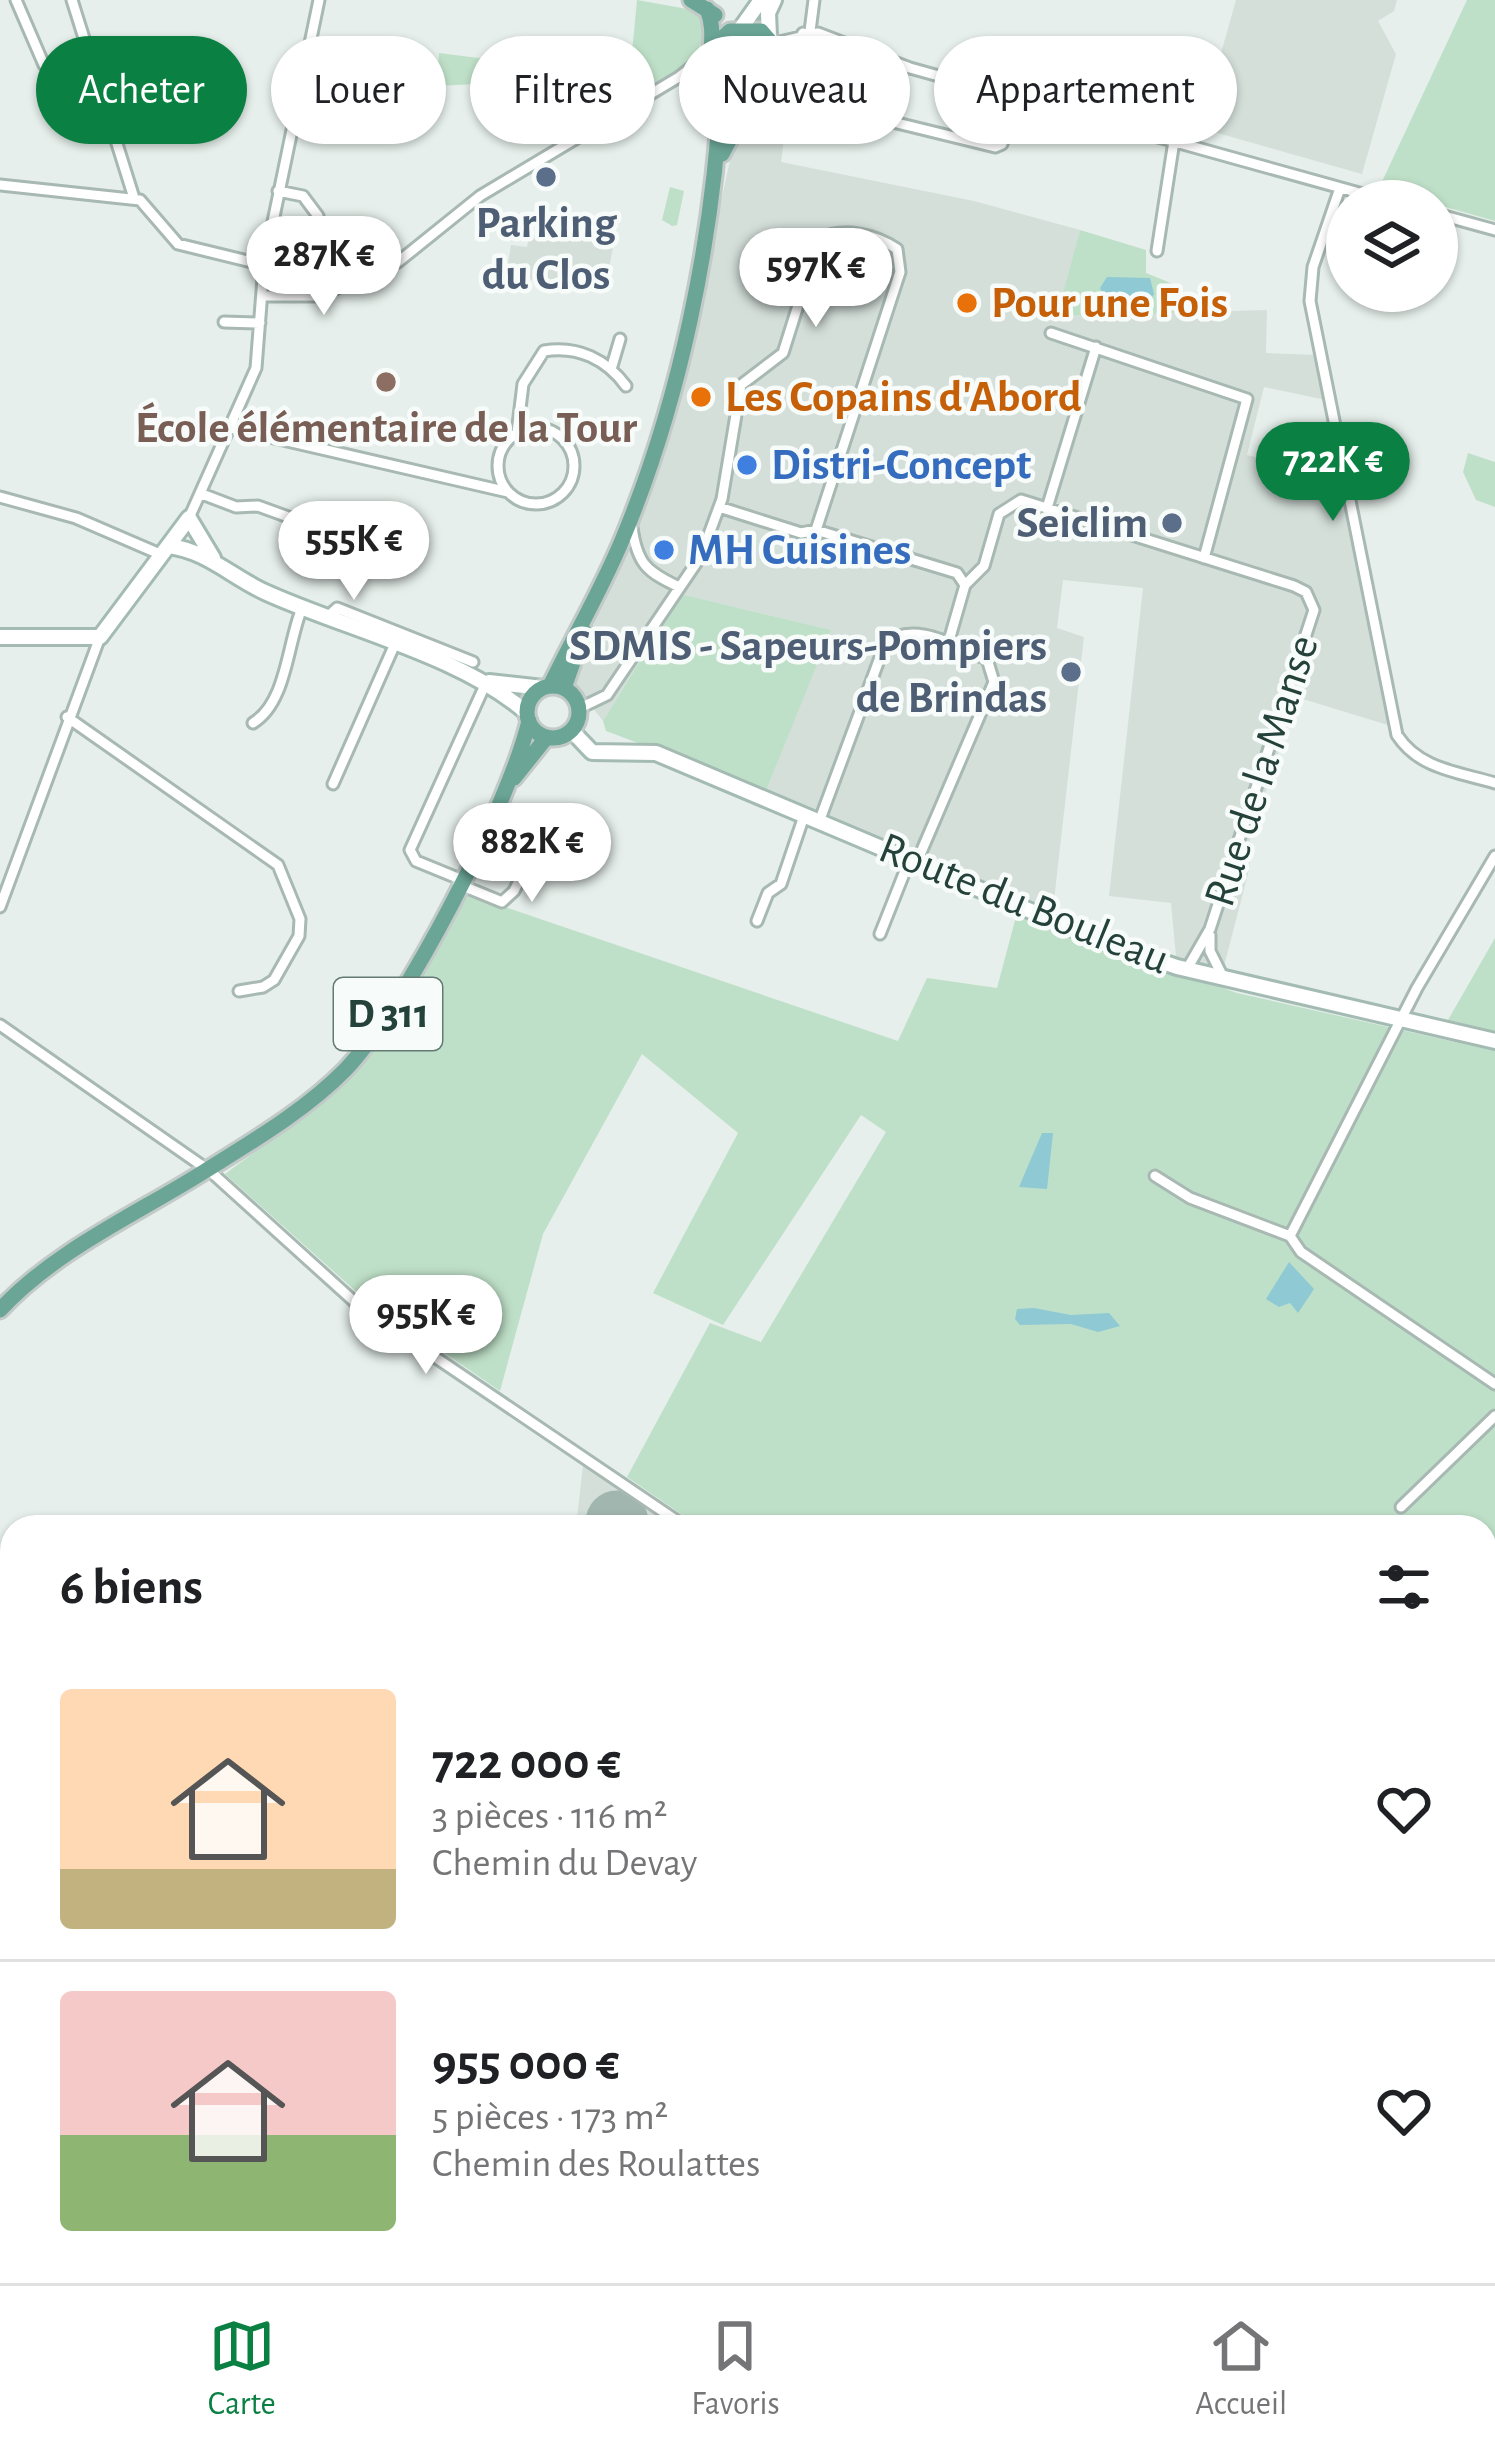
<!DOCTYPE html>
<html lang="fr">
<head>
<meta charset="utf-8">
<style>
	body { margin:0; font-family:"Alegreya Sans",sans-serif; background:#f2f2f2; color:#202124; height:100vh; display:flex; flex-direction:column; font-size:45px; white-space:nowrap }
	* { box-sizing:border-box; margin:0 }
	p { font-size:39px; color:#757577 }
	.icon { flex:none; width:66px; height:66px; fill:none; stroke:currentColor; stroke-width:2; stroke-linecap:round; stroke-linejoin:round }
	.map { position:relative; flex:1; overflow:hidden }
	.panel { position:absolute; left:0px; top:1515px; width:1497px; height:768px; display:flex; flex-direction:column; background:#fff; border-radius:36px 36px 0 0; box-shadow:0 3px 9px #0004 }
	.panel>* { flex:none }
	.top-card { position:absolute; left:36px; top:36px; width:1425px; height:108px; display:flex; gap:24px }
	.controls { position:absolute; left:1326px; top:180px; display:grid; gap:24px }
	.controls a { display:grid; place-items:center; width:132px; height:132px; border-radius:50%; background:#fff; box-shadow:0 3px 9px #0004; font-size:60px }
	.price { position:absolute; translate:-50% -102px; padding:0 27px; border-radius:42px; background:#fff; color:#222; font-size:39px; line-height:78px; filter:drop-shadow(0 3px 6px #0008) }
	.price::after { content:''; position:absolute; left:50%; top:72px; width:36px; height:27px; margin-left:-18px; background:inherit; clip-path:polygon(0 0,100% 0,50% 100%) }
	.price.active { background:#0b8043; color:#fff }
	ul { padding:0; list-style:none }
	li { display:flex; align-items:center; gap:36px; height:300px; padding:0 60px }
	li+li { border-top:3px solid #e0e0e0 }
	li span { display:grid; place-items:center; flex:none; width:336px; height:240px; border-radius:12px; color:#555 }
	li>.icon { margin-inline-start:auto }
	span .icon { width:144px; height:144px; fill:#fffc; stroke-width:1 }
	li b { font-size:51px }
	h2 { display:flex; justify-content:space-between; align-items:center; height:144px; padding:0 60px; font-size:51px }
	.pill { padding:0 42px; border-radius:54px; background:#fff; box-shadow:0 3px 9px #0004; font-size:42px; line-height:108px }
	.pill.active { background:#0b8043; color:#fff }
	.tabs { display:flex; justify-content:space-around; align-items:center; height:168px; border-top:3px solid #e0e0e0; background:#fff; font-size:33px; color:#757577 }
	.tabs a { display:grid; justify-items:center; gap:6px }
	.tabs .active { color:#0b8043 }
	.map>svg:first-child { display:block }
	.built { fill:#d4dfda }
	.green { fill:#bfe0c8 }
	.water { fill:#8ec9d4 }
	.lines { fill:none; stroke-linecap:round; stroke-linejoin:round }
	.stream { stroke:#8ec9d4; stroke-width:3 }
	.runway { stroke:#a2b6b0; stroke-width:63 }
	.street-casing { stroke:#a8b8b2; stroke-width:15 }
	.secondary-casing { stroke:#a4bbb3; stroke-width:20 }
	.primary-casing { stroke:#c2cac8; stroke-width:21 }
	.street { stroke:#fff; stroke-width:9 }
	.secondary { stroke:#fff; stroke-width:14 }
	.primary { stroke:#6aa596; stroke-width:15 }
	.service-dot { fill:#5c6f8a; stroke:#f7fbf9; stroke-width:4.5 }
	.food-dot { fill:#e8710a; stroke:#f7fbf9; stroke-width:4.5 }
	.education-dot { fill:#8d6e63; stroke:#f7fbf9; stroke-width:4.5 }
	.shop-dot { fill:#3f7fe0; stroke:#f7fbf9; stroke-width:4.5 }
	.labels { text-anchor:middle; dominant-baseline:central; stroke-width:9; stroke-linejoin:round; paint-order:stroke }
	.shield { fill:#f7fbf9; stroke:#637a73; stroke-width:3 }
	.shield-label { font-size:42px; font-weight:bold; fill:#24423a }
	.service-label { font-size:45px; font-weight:bold; fill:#4e5e75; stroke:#f7fbf9; text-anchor:end }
	.food-label { font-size:45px; font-weight:bold; fill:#c56008; stroke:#f7fbf9; text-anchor:start }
	.education-label { font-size:45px; font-weight:bold; fill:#785e54; stroke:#f7fbf9 }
	.shop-label { font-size:45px; font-weight:bold; fill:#366cbe; stroke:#f7fbf9; text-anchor:start }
	.street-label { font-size:45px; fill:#24423a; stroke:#f7fbf9 }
</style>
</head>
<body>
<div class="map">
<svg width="1495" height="2283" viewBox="0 0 1495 2283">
	<rect width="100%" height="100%" fill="#e6efeb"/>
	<path class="built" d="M 1236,0 L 1397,0 L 1394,11 L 1378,21 L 1396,54 L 1362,174 L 1200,128 Z
		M 757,104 L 788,110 L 781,162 L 974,201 L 1080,230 L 1058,316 L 1267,310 L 1266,353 L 1319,355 L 1326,400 L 1264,387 L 1247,455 L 1345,478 L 1391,726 L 1303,699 L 1290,717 L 1248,846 L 1250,866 L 1223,970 L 1176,957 L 1171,903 L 1109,896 L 1143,588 L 1063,580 L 1057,628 L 1084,637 L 1053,909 L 766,791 L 830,630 L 681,594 L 603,721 L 572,682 L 594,612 L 636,530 L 675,409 L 737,129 Z
		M 564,228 L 615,236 L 605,290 L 506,276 L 511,245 L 527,247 L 529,236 Z
		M 583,1465 L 676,1527 L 576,1527 Z"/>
	<path class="green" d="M 637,0 L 693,10 L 703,16 C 714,62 657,82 624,103 L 618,95 L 619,63 L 631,63 Z
		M 1467,0 L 1495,0 L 1495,221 L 1379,188 Z
		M 439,53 L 518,63 L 517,82 L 437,86 Z
		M 670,187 L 684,191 L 677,225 L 672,226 L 662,220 Z
		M 1080,230 L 1146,250 L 1146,273 L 1178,286 L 1179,313 L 1057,316 Z
		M 1468,453 L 1495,462 L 1495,507 L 1476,500 L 1463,472 Z
		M 681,594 L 831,630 L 766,791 L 606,731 L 603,721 Z
		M 461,892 L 898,1041 L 927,978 L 997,988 L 1017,913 L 1237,993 L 1495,1051 L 1495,1907 L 1485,1918 L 1485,1527 L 700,1527 L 627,1477 L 710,1323 L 761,1342 L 886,1132 L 861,1115 L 723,1325 L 653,1293 L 738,1133 L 642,1054 L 543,1234 L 500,1391 L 360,1295 L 225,1174 C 291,1125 360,1082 403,1010 C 426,973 442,931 461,892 Z
		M 1495,938 L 1495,1032 L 1448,1020 Z
		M 1495,2084 L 1495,2237 L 1485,2233 L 1485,2121 Z
		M 12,2242 L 12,2271 L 116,2271 L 125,2283 L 0,2283 L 0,2250 Z
		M 352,2271 L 496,2271 L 495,2283 L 352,2283 Z"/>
	<path class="water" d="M 1107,277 L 1150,278 L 1154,294 L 1150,301 L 1106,301 L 1100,288 Z
		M 1042,1133 L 1053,1133 L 1047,1189 L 1019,1187 Z
		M 1289,1262 L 1314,1289 L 1298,1313 L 1290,1303 L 1279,1307 L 1266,1299 Z
		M 1034,1308 L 1071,1315 L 1109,1313 L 1120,1326 L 1098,1332 L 1071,1324 L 1020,1325 L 1015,1319 L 1017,1309 Z"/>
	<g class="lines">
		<path class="stream" d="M 34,2283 L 73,2277 L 84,2283"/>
		<path class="runway" d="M 616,1527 L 617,1522"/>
		<g class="street-casing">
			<path id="street" d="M 16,0 L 44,65
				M 72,0 L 134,198
				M 810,31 L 814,0
				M 775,43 L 818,33 L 910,68 L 1388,201
				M 783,63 L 803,33
				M 303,75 L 325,76 L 334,90 L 360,92
				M 679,77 L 711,79
				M 844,110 L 995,147 L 1002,144 L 1017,99
				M 0,185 L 140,200 L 178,244 L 264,265
				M 1340,188 L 1313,267 L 1310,301 L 1397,735 C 1419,769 1458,772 1495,783
				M 278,191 L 303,196 L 318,216
				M 1437,214 L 1495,230
				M 1157,251 L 1174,141
				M 263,296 L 318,296 L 398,262 L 480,196 L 679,77 L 712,51
				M 224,322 L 260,323
				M 1051,333 L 1247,399 L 1204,558
				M 612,366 L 620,339
				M 231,428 L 508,492
				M498 466a38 38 0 1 1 76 0a38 38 0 1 1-76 0Z
				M 517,433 L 523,384 L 544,351 C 578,345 607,360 626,386
				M 202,494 L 236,507 L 258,506 L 324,530
				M 0,497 L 76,518 L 162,555
				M 1047,508 L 1096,347
				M 189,518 L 256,368 L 264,265 L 319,0
				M 632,527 C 637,564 647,572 679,587
				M 816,530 L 957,573 L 965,585 L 948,644
				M 965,585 L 984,566 L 999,514 L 1021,500 L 1294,586 L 1306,592 L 1314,610 L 1210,929 L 1187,969
				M 326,618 L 337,608 L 473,662
				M 580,708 L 607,695 L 701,556 L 722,499 L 741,385 L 783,353 L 819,239 C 843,227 875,234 897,249 L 900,272 L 816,530 L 801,533 L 719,507
				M 67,717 L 278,865 L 300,919 L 299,936 L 274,980 L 263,987 L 239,991
				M 253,723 C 287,702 287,644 302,608
				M 333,784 L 394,646
				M 819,822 L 885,644 C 913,619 956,647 987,659 L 994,682 L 916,864
				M 1495,856 L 1417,988 L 1290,1236 L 1301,1252 L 1495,1384
				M 460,879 L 416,861 L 410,850 L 485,685
				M 458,884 L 502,902 L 514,891 L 553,811
				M 0,907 L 100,637
				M 757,921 L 768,893 L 781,884 L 804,816
				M 880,934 L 909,861
				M 1210,935 L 1210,951 L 1222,975
				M 0,1025 L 211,1172 L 358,1305 L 686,1527
				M 1155,1176 L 1190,1198 L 1290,1236
				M 1401,1507 L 1495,1416
				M 1485,2075 L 1495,2064
				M 1485,2243 L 1495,2247
				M 1305,2283 L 1317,2271"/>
		</g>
		<g class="secondary-casing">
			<path id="secondary" d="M 741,28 L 761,0
				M 769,36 L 768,13 L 774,0
				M 168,546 C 206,550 233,578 267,593 C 347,629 462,656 527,713
				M 0,637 L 100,637 L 189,518 L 213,558
				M 489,682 L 543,688
				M 572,731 L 592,752 L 656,753 L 1102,941 L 1177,967 L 1495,1041
				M 1485,2017 L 1495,2013
				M 0,2239 L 12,2235"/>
		</g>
		<g class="primary-casing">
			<path id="primary" d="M 691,0 L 715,15
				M 707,9 C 720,39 700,66 721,92 L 750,101 L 777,85 L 780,53 L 761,31 L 730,31 L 714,46
				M 722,154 L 750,101
				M527 712a26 26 0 1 1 52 0a26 26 0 1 1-52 0Z
				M 550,686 C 574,636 602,589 623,538 C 680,401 713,240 721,92
				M 564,688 L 584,631
				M 514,778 L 546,738
				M 0,1310 C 54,1251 137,1214 205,1171 C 253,1141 306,1110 346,1069 C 405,1007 509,805 529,721"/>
		</g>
		<use href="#street" class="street"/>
		<use href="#secondary" class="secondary"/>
		<use href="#primary" class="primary"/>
	</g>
	<g class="service-dot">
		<circle cx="546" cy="177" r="12"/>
		<circle cx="1172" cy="523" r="12"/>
		<circle cx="1071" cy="672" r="12"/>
	</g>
	<g class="food-dot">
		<circle cx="967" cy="303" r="12"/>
		<circle cx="701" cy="397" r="12"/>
	</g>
	<circle class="education-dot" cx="386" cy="382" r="12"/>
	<g class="shop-dot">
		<circle cx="747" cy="465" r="12"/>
		<circle cx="664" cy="550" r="12"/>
	</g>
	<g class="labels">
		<rect class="shield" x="334" y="978" width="108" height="72" rx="9"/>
		<g class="shield-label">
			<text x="388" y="1014">D 311</text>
		</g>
		<g class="service-label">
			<text x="546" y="223" text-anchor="middle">Parking<tspan x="546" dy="52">du Clos</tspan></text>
			<text x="1148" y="523">Seiclim</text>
			<text x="1047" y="646">SDMIS - Sapeurs-Pompiers<tspan x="1047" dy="52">de Brindas</tspan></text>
		</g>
		<g class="food-label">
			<text x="991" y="303">Pour une Fois</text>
			<text x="725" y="397">Les Copains d'Abord</text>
		</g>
		<g class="education-label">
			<text x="386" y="428">École élémentaire de la Tour</text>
		</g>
		<g class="shop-label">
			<text x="771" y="465">Distri-Concept</text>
			<text x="688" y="550">MH Cuisines</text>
		</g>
		<g class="street-label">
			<text transform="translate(1262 771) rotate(-72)">Rue de la Manse</text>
			<text transform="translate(1024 904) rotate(22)">Route du Bouleau</text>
		</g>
	</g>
</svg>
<div class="controls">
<a><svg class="icon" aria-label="layers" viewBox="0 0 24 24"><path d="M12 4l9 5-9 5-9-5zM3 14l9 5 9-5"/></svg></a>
</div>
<b class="price" style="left:324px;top:318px">287K €</b>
<b class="price" style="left:816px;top:330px">597K €</b>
<b class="price active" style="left:1333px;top:524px">722K €</b>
<b class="price" style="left:354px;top:603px">555K €</b>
<b class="price" style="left:532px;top:905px">882K €</b>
<b class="price" style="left:426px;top:1377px">955K €</b>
<div class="top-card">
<a class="pill active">Acheter</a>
<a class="pill">Louer</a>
<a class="pill">Filtres</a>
<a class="pill">Nouveau</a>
<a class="pill">Appartement</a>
</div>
<section class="panel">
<h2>6 biens<svg class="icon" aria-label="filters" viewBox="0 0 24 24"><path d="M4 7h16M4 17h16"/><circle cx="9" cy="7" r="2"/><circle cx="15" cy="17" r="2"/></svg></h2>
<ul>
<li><span style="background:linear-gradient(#ffd9b3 75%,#c2b280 0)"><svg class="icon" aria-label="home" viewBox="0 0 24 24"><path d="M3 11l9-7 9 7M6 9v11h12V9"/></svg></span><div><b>722 000 €</b><p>3 pièces · 116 m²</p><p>Chemin du Devay</p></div><svg class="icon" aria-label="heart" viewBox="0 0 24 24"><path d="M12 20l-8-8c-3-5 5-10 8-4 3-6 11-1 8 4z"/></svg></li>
<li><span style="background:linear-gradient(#f6c9c9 60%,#8fb573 0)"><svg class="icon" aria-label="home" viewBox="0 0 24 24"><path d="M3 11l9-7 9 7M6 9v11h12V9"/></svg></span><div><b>955 000 €</b><p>5 pièces · 173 m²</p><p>Chemin des Roulattes</p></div><svg class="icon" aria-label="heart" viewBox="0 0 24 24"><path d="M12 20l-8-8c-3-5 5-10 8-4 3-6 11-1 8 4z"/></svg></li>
</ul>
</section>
</div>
<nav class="tabs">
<a class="active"><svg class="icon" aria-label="map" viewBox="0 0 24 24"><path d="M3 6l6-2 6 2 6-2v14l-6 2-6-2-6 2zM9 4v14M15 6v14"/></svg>Carte</a>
<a><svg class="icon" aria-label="saved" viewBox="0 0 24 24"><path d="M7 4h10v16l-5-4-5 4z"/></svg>Favoris</a>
<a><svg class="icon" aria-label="home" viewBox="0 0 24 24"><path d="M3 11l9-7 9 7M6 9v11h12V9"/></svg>Accueil</a>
</nav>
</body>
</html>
